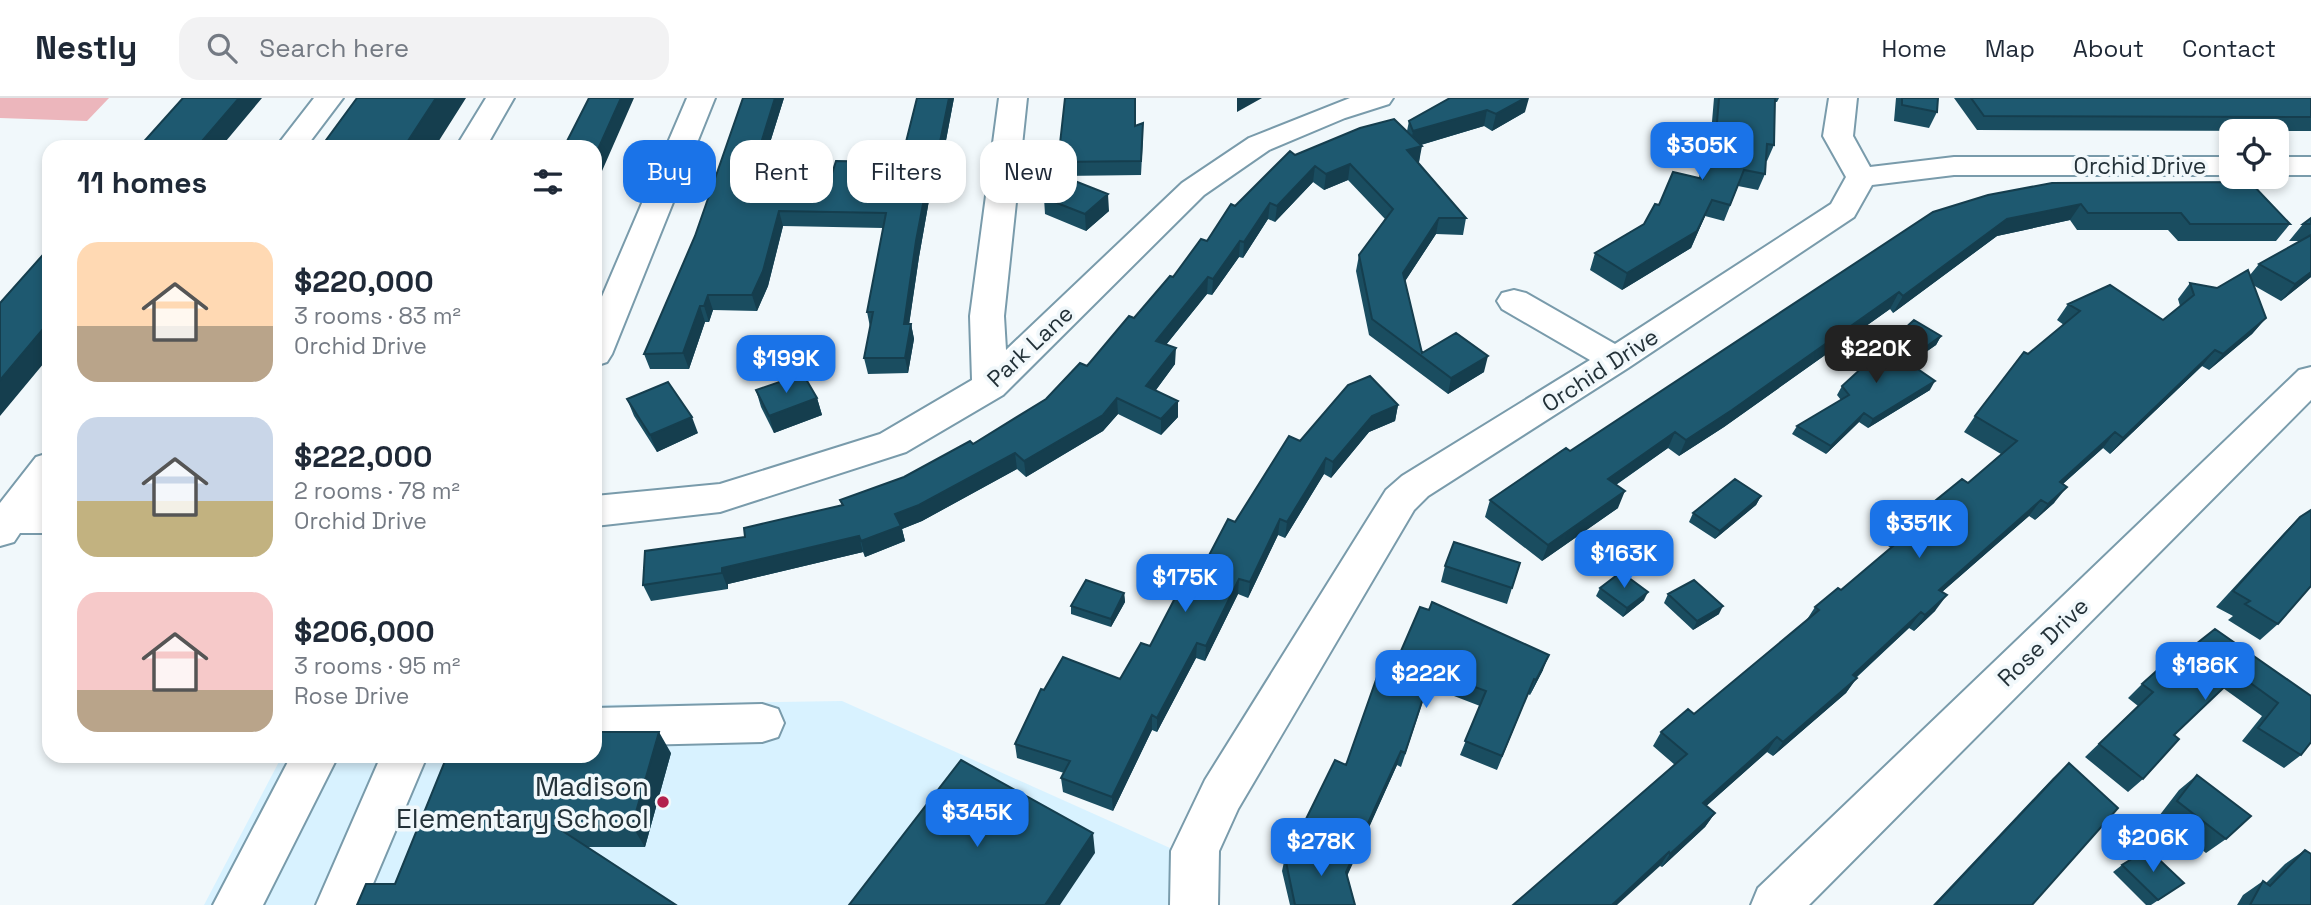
<!DOCTYPE html>
<html lang="en">
<head>
<meta charset="utf-8">
<style>
	body { margin:0; font-family:"Space Grotesk",sans-serif; background:#f2f2f3; color:#1f2937; height:100vh; display:flex; flex-direction:column; font-size:26px; white-space:nowrap }
	* { box-sizing:border-box; margin:0 }
	p { font-size:23px; color:#747a83 }
	.icon { flex:none; width:38px; height:38px; fill:none; stroke:currentColor; stroke-width:2; stroke-linecap:round; stroke-linejoin:round }
	.map { position:relative; flex:1; overflow:hidden }
	.drawer { position:absolute; left:42px; top:42px; width:560px; height:623px; display:flex; flex-direction:column; background:#fff; border-radius:21px; box-shadow:0 4px 10px #0003 }
	.drawer>* { flex:none }
	.top-card { position:absolute; left:623px; top:42px; width:665px; height:63px; display:flex; gap:14px }
	.fabs { position:absolute; left:2219px; top:21px; display:grid; gap:14px }
	.fabs a { display:grid; place-items:center; width:70px; height:70px; border-radius:14px; background:#fff; box-shadow:0 4px 10px #0003; font-size:35px }
	.price { position:absolute; translate:-50% -60px; padding:0 16px; border-radius:14px; background:#1a73e8; color:#fff; font-size:23px; line-height:46px; filter:drop-shadow(0 2px 4px #0008) }
	.price::after { content:''; position:absolute; left:50%; top:42px; width:21px; height:16px; margin-left:-10px; background:inherit; clip-path:polygon(0 0,100% 0,50% 100%) }
	.price.active { background:#222; color:#fff }
	ul { padding:0; list-style:none }
	li { display:flex; align-items:center; gap:21px; height:175px; padding:0 35px }
	li span { display:grid; place-items:center; flex:none; width:196px; height:140px; border-radius:21px; color:#555 }
	li>.icon { margin-inline-start:auto }
	span .icon { width:84px; height:84px; fill:#fffc; stroke-width:1 }
	li b { font-size:30px }
	h2 { display:flex; justify-content:space-between; align-items:center; height:84px; padding:0 35px; font-size:30px }
	.tag { padding:0 24px; border-radius:21px; background:#fff; box-shadow:0 4px 10px #0003; font-size:24px; line-height:63px }
	.tag.active { background:#1a73e8; color:#fff }
	header { display:flex; align-items:center; gap:42px; box-sizing:border-box; height:98px; padding:0 35px; background:#fff; border-bottom:2px solid #e0e1e3 }
	header strong { font-size:33px }
	nav { display:flex; gap:38px; margin-inline-start:auto; font-size:24px }
	.search { width:490px; height:63px; background:#f2f2f3; display:flex; align-items:center; gap:18px; box-sizing:border-box; padding:0 24px; border-radius:21px; color:#747a83; font-size:26px }
	.map>svg:first-child { display:block }
	.built { fill:#d8f2ff }
	.green { fill:#ecb6bc }
	.lines { fill:none; stroke-linecap:round; stroke-linejoin:round }
	.minor-casing { stroke:#799bab; stroke-width:4 }
	.minor { fill:#fff; fill-rule:evenodd }
	.wall { fill:#1a4d60 }
	.shaded-wall { fill:#153e4e }
	.building { fill:#1e5970; stroke:#153e4e; stroke-width:2 }
	.poi-dot { fill:#b3214c; stroke:#f1f8fb; stroke-width:2.5 }
	.labels { text-anchor:middle; dominant-baseline:central; stroke-width:7; stroke-linejoin:round; paint-order:stroke }
	.street-label { font-size:23px; fill:#243239; stroke:#f1f8fb }
	.near-poi-label { font-size:28px; fill:#243239; stroke:#f1f8fb; text-anchor:end }
</style>
</head>
<body>
<header>
<strong>Nestly</strong>
<div class="search"><svg class="icon" aria-label="search" viewBox="0 0 24 24"><circle cx="10" cy="10" r="6"/><path d="M15 15l6 6"/></svg>Search here</div>
<nav><a>Home</a><a>Map</a><a>About</a><a>Contact</a></nav>
</header>
<div class="map">
<svg width="2311" height="807" viewBox="0 0 2311 807">
	<rect width="100%" height="100%" fill="#f1f8fb"/>
	<path class="built" d="M 842,603 L 1170,750 L 1177,807 L 204,807 L 282,658 L 595,658 L 595,607 Z"/>
	<path class="green" d="M 0,0 L 109,0 L 87,23 L 0,20 Z"/>
	<g class="lines">
		<g class="minor-casing">
			<path id="minor" d="M 314,0 L 343,0 L 306,49 L 276,49 Z
				M 486,0 L 514,0 L 486,49 L 456,49 Z
				M 687,0 L 715,0 L 612,256 L 607,264 L 595,268 L 595,215 Z
				M 999,0 L 1027,0 L 1004,218 L 1006,252 L 1182,85 L 1249,40 L 1350,0 L 1393,0 L 1389,6 L 1345,20 L 1269,52 L 1204,97 L 1003,297 L 906,354 L 720,414 L 595,428 L 595,398 L 720,386 L 880,336 L 972,282 L 970,218 Z
				M 1829,0 L 1857,0 L 1853,38 L 1870,69 L 1954,59 L 2231,59 L 2231,77 L 1954,77 L 1872,87 L 1854,119 L 1628,270 L 1428,398 L 1414,412 L 1238,711 L 1219,753 L 1218,807 L 1170,807 L 1171,753 L 1205,682 L 1386,392 L 1402,378 L 1590,262 L 1502,211 L 1497,203 L 1502,195 L 1514,192 L 1526,195 L 1615,246 L 1831,106 L 1846,79 L 1823,38 Z
				M 2277,59 L 2311,59 L 2311,77 L 2277,77 Z
				M 2311,269 L 2311,302 L 1809,807 L 1751,807 L 1758,790 L 2299,272 Z
				M 49,355 L 49,397 L 43,405 L 49,405 L 49,435 L 20,435 L 14,444 L 0,448 L 0,405 L 36,359 Z
				M 762,606 L 778,611 L 784,625 L 778,639 L 762,644 L 595,648 L 595,610 Z
				M 291,658 L 338,658 L 263,807 L 213,807 Z
				M 381,658 L 427,658 L 364,807 L 316,807 Z"/>
		</g>
		<use href="#minor" class="minor"/>
	</g>
	<path class="wall" d="M 743,0 L 784,0 L 758,83 L 830,82 L 901,64 L 917,0 L 954,0 L 940,74 L 934,74 L 919,159 L 909,226 L 911,226 L 914,241 L 908,275 L 868,276 L 864,260 L 870,229 L 867,214 L 883,130 L 783,128 L 768,188 L 757,213 L 713,212 L 709,224 L 705,224 L 689,271 L 650,271 L 644,256 L 695,138 Z
		M 1450,0 L 1525,14 L 1492,33 L 1484,28 L 1421,47 L 1419,64 L 1418,64 L 1466,120 L 1463,137 L 1436,136 L 1405,183 L 1422,255 L 1484,274 L 1448,296 L 1369,237 L 1356,173 L 1359,157 L 1385,121 L 1348,82 L 1324,92 L 1313,84 L 1275,124 L 1268,121 L 1243,160 L 1239,159 L 1212,197 L 1207,196 L 1166,247 L 1175,266 L 1156,292 L 1178,319 L 1161,337 L 1118,316 L 1103,333 L 1026,379 L 1017,371 L 922,423 L 902,431 L 905,443 L 865,459 L 863,454 L 728,486 L 728,491 L 651,503 L 643,487 L 745,439 L 842,408 L 840,402 L 904,379 L 973,346 L 1046,301 L 1087,268 L 1207,143 L 1235,108 L 1295,57 L 1407,33 L 1409,23 Z
		M 1714,0 L 1779,0 L 1777,4 L 1775,4 L 1774,47 L 1767,63 L 1766,63 L 1765,76 L 1758,92 L 1738,88 L 1724,123 L 1705,118 L 1691,150 L 1622,192 L 1590,172 L 1595,155 L 1644,126 L 1659,107 L 1699,80 L 1701,62 L 1707,46 L 1710,47 Z
		M 1896,0 L 1938,0 L 1937,14 L 1929,30 L 1894,23 Z
		M 1954,0 L 2311,0 L 2311,33 L 1977,32 Z
		M 1135,28 L 1143,39 L 1141,77 L 1062,78 L 1109,113 L 1086,133 L 1045,116 L 1044,100 L 1056,89 L 1059,77 L 1058,64 Z
		M 2052,85 L 2290,126 L 2276,143 L 2178,143 L 2168,132 L 2077,132 L 2070,122 L 1997,138 L 1893,215 L 1890,211 L 1724,329 L 1679,358 L 1668,350 L 1616,387 L 1618,410 L 1542,463 L 1485,419 L 1490,402 L 1570,353 Z
		M 2311,120 L 2311,179 L 2281,203 L 2253,187 L 2266,220 L 2252,236 L 2209,272 L 2202,268 L 2110,356 L 2103,350 L 2063,386 L 2054,405 L 2035,422 L 2029,418 L 1942,494 L 1935,513 L 1914,533 L 1909,530 L 1856,580 L 1846,595 L 1773,658 L 1767,654 L 1706,708 L 1715,715 L 1705,729 L 1662,769 L 1660,768 L 1675,667 L 1653,648 L 1661,634 L 1694,616 L 1806,523 L 1815,509 L 1841,492 L 1891,450 L 1888,448 L 1899,432 L 1968,385 L 2001,356 L 1964,334 L 1975,318 L 2028,256 L 2064,227 L 2057,222 L 2068,206 L 2163,222 L 2180,208 L 2178,201 L 2190,185 L 2217,190 L 2250,177 L 2259,166 L 2300,143 L 2289,143 L 2303,126 Z
		M 1941,238 L 1936,247 L 1910,265 L 1930,292 L 1868,330 L 1859,324 L 1826,356 L 1792,336 L 1797,328 L 1841,302 L 1837,297 L 1842,288 Z
		M 756,292 L 817,300 L 822,317 L 774,335 L 761,309 Z
		M 627,301 L 698,335 L 657,354 L 634,318 Z
		M 1398,307 L 1395,323 L 1369,334 L 1331,380 L 1324,376 L 1285,440 L 1278,437 L 1248,500 L 1238,496 L 1205,563 L 1196,560 L 1157,634 L 1152,632 L 1113,713 L 1063,694 L 1061,680 L 1064,675 L 1017,660 L 1015,646 L 1044,592 L 1120,581 L 1150,548 L 1195,484 L 1300,343 Z
		M 1761,398 L 1756,407 L 1715,441 L 1689,424 L 1693,415 Z
		M 2300,419 L 2278,526 L 2260,542 L 2228,522 L 2233,518 L 2216,509 L 2284,435 Z
		M 1445,468 L 1512,490 L 1507,506 L 1441,484 Z
		M 1600,490 L 1644,502 L 1623,519 L 1596,498 Z
		M 1124,495 L 1125,504 L 1111,529 L 1071,516 L 1071,508 Z
		M 1668,496 L 1719,516 L 1693,532 L 1664,505 Z
		M 1420,509 L 1543,572 L 1530,597 L 1528,596 L 1497,672 L 1460,657 L 1480,608 L 1428,588 L 1401,669 L 1397,667 L 1347,777 L 1355,807 L 1290,807 L 1282,773 L 1285,759 L 1335,752 L 1303,737 L 1305,723 L 1346,667 L 1388,583 Z
		M 2215,531 L 2311,598 L 2301,657 L 2284,670 L 2242,643 L 2262,618 L 2223,590 L 2174,637 L 2143,681 L 2128,694 L 2085,659 L 2138,608 L 2128,600 L 2142,586 L 2177,561 Z
		M 671,655 L 645,749 L 586,749 L 676,807 L 395,786 Z
		M 2069,665 L 2032,807 L 1933,807 L 2053,680 Z
		M 2197,677 L 2226,741 L 2206,755 L 2159,718 L 2179,692 Z
		M 2305,752 L 2311,807 L 2237,807 L 2243,797 L 2263,783 L 2266,785 L 2285,766 Z
		M 2122,767 L 2184,785 L 2151,807 L 2146,807 L 2113,774 Z"/>
	<path class="shaded-wall" d="M 239,0 L 262,0 L 221,49 L 197,49 Z
		M 436,0 L 466,0 L 435,49 L 404,49 Z
		M 621,0 L 634,0 L 595,89 L 595,58 Z
		M 775,0 L 784,0 L 753,99 L 749,84 Z
		M 949,0 L 954,0 L 940,74 L 937,59 Z
		M 1237,0 L 1262,0 L 1237,14 Z
		M 1525,0 L 1529,0 L 1525,14 L 1492,33 L 1496,16 Z
		M 1487,12 L 1484,28 L 1410,50 L 1413,33 Z
		M 1422,48 L 1419,64 L 1404,68 L 1407,52 Z
		M 932,59 L 934,74 L 919,159 L 907,241 L 904,226 L 916,143 Z
		M 1350,66 L 1348,82 L 1324,92 L 1326,76 Z
		M 1315,68 L 1313,84 L 1275,124 L 1277,108 Z
		M 1108,96 L 1109,113 L 1086,133 L 1085,116 Z
		M 1712,102 L 1691,150 L 1622,192 L 1627,175 Z
		M 1270,105 L 1268,121 L 1243,160 L 1244,144 Z
		M 2081,106 L 2070,122 L 1997,138 L 1893,215 L 1903,198 L 2007,121 Z
		M 779,113 L 783,128 L 768,188 L 757,213 L 752,197 Z
		M 1439,120 L 1436,136 L 1400,191 L 1403,175 Z
		M 1240,143 L 1239,159 L 1212,197 L 1213,181 Z
		M 2311,174 L 2311,179 L 2281,203 L 2295,186 Z
		M 1208,179 L 1207,196 L 1156,259 L 1156,243 Z
		M 1899,194 L 1890,211 L 1724,329 L 1679,358 L 1686,342 Z
		M 708,197 L 713,212 L 709,224 L 704,208 Z
		M 700,208 L 705,224 L 689,271 L 683,255 Z
		M 2266,220 L 2252,236 L 2209,272 L 2223,256 Z
		M 49,224 L 49,259 L 0,318 L 0,282 Z
		M 911,226 L 914,241 L 908,275 L 905,260 Z
		M 1941,238 L 1936,247 L 1897,274 L 1902,266 Z
		M 1176,250 L 1175,266 L 1147,304 L 1146,288 Z
		M 2215,252 L 2202,268 L 2110,356 L 2123,340 Z
		M 1488,258 L 1484,274 L 1448,296 L 1451,280 Z
		M 1935,283 L 1930,292 L 1868,330 L 1873,321 Z
		M 817,300 L 822,317 L 774,335 L 769,318 Z
		M 1117,300 L 1118,316 L 1103,333 L 1026,379 L 1024,363 Z
		M 1178,303 L 1178,319 L 1161,337 L 1161,321 Z
		M 1398,307 L 1395,323 L 1369,334 L 1331,380 L 1333,364 L 1372,318 Z
		M 1864,315 L 1859,324 L 1826,356 L 1831,348 Z
		M 692,319 L 698,335 L 657,354 L 650,337 Z
		M 1675,334 L 1668,350 L 1601,397 L 1608,381 Z
		M 2115,334 L 2103,350 L 2047,400 L 2060,384 Z
		M 1015,355 L 1017,371 L 922,423 L 902,431 L 905,443 L 865,459 L 861,443 L 895,416 Z
		M 1326,360 L 1324,376 L 1285,440 L 1287,424 Z
		M 2067,389 L 2054,405 L 2035,422 L 2048,406 Z
		M 1625,393 L 1618,410 L 1542,463 L 1548,447 Z
		M 1761,398 L 1756,407 L 1715,441 L 1720,433 Z
		M 2041,402 L 2029,418 L 1927,507 L 1939,492 Z
		M 1280,421 L 1278,437 L 1248,500 L 1250,484 Z
		M 859,438 L 863,454 L 728,486 L 728,491 L 722,475 L 722,470 Z
		M 1239,481 L 1238,496 L 1205,563 L 1206,548 Z
		M 1648,494 L 1644,502 L 1623,519 L 1627,510 Z
		M 1124,495 L 1125,504 L 1111,529 L 1111,521 Z
		M 1947,497 L 1935,513 L 1914,533 L 1925,517 Z
		M 1723,508 L 1719,516 L 1693,532 L 1697,523 Z
		M 1921,514 L 1909,530 L 1842,592 L 1853,577 Z
		M 1197,545 L 1196,560 L 1157,634 L 1157,620 Z
		M 1549,557 L 1543,572 L 1530,597 L 1536,582 Z
		M 1857,580 L 1846,595 L 1773,658 L 1783,644 Z
		M 1152,617 L 1152,632 L 1113,713 L 1112,699 Z
		M 659,634 L 671,655 L 645,749 L 632,728 Z
		M 1777,639 L 1767,654 L 1694,719 L 1703,705 Z
		M 1401,653 L 1397,667 L 1355,761 L 1358,747 Z
		M 1715,715 L 1705,729 L 1662,769 L 1670,756 Z
		M 1093,735 L 1095,755 L 1060,807 L 1045,807 Z
		M 1358,749 L 1354,763 L 1343,787 L 1346,774 Z
		M 1669,754 L 1660,768 L 1617,807 L 1612,807 Z"/>
	<path class="building" d="M 183,0 L 239,0 L 197,49 L 139,49 Z
		M 357,0 L 436,0 L 404,49 L 321,49 Z
		M 589,0 L 621,0 L 595,58 L 595,49 L 564,49 Z
		M 743,0 L 775,0 L 749,84 L 830,82 L 836,63 L 901,64 L 917,0 L 949,0 L 937,59 L 932,59 L 916,143 L 904,226 L 911,226 L 905,260 L 864,260 L 873,214 L 867,214 L 886,115 L 779,113 L 763,173 L 752,197 L 708,197 L 704,208 L 700,208 L 683,255 L 644,256 L 695,138 Z
		M 1065,0 L 1135,0 L 1135,28 L 1143,25 L 1141,63 L 1058,64 Z
		M 1450,0 L 1525,0 L 1496,16 L 1487,12 L 1413,33 L 1409,23 Z
		M 1719,0 L 1775,0 L 1774,47 L 1767,46 L 1765,76 L 1744,72 L 1730,107 L 1712,102 L 1697,133 L 1627,175 L 1595,155 L 1644,126 L 1655,106 L 1659,107 L 1673,74 L 1703,81 L 1707,46 L 1715,48 Z
		M 1902,0 L 1938,0 L 1937,14 L 1902,7 Z
		M 1971,0 L 2311,0 L 2311,19 L 1984,18 Z
		M 1394,21 L 1422,48 L 1407,52 L 1466,120 L 1439,120 L 1403,175 L 1422,255 L 1456,235 L 1488,258 L 1451,280 L 1372,221 L 1359,157 L 1393,111 L 1350,66 L 1326,76 L 1315,68 L 1277,108 L 1270,105 L 1244,144 L 1240,143 L 1213,181 L 1208,179 L 1156,243 L 1176,250 L 1146,288 L 1178,303 L 1161,321 L 1117,300 L 1103,317 L 1024,363 L 1015,355 L 919,407 L 895,416 L 901,428 L 861,443 L 859,438 L 722,470 L 722,475 L 643,487 L 645,453 L 745,439 L 744,430 L 843,407 L 840,402 L 904,379 L 970,343 L 973,346 L 1046,301 L 1080,265 L 1087,268 L 1129,218 L 1134,220 L 1170,178 L 1173,179 L 1201,141 L 1207,143 L 1231,106 L 1235,108 L 1290,53 L 1295,57 L 1360,30 Z
		M 1057,76 L 1108,96 L 1085,116 L 1044,100 L 1056,89 Z
		M 2250,84 L 2290,126 L 2190,126 L 2181,115 L 2088,115 L 2081,106 L 2007,121 L 1903,198 L 1899,194 L 1732,312 L 1686,342 L 1675,334 L 1608,381 L 1625,393 L 1548,447 L 1490,402 L 1566,350 L 1570,353 L 1933,114 L 1988,97 L 2052,85 Z
		M 2311,120 L 2311,126 L 2303,126 Z
		M 2311,137 L 2311,174 L 2295,186 L 2259,166 Z
		M 49,150 L 49,224 L 0,282 L 0,205 Z
		M 2248,172 L 2266,220 L 2223,256 L 2215,252 L 2123,340 L 2115,334 L 2060,384 L 2067,389 L 2048,406 L 2041,402 L 1939,492 L 1947,497 L 1925,517 L 1921,514 L 1853,577 L 1857,580 L 1783,644 L 1777,639 L 1703,705 L 1715,715 L 1670,756 L 1669,754 L 1612,807 L 1513,807 L 1687,656 L 1661,634 L 1688,611 L 1694,616 L 1819,512 L 1815,509 L 1838,490 L 1841,492 L 1906,437 L 1899,432 L 1962,381 L 1968,385 L 2017,343 L 1975,318 L 2024,254 L 2028,256 L 2080,213 L 2068,206 L 2110,187 L 2163,222 L 2194,197 L 2190,185 L 2217,190 Z
		M 1914,222 L 1941,238 L 1902,266 L 1906,263 L 1935,283 L 1873,321 L 1864,315 L 1831,348 L 1797,328 L 1849,297 L 1842,288 Z
		M 803,276 L 817,300 L 769,318 L 756,292 Z
		M 1370,278 L 1398,307 L 1372,318 L 1333,364 L 1326,360 L 1287,424 L 1280,421 L 1250,484 L 1239,481 L 1206,548 L 1197,545 L 1157,620 L 1152,617 L 1112,699 L 1061,680 L 1070,663 L 1015,646 L 1041,591 L 1044,592 L 1063,559 L 1120,581 L 1141,545 L 1150,548 L 1185,481 L 1195,484 L 1228,421 L 1235,424 L 1289,338 L 1300,343 L 1348,287 Z
		M 668,284 L 692,319 L 650,337 L 627,301 Z
		M 1735,381 L 1761,398 L 1720,433 L 1693,415 Z
		M 2311,412 L 2311,488 L 2278,526 L 2245,506 L 2250,503 L 2233,493 L 2300,419 Z
		M 1454,444 L 1520,465 L 1512,490 L 1445,468 Z
		M 1621,474 L 1648,494 L 1627,510 L 1600,490 Z
		M 1086,482 L 1124,495 L 1111,521 L 1071,508 Z
		M 1694,482 L 1723,508 L 1697,523 L 1668,496 Z
		M 1432,504 L 1549,557 L 1536,582 L 1534,581 L 1502,658 L 1465,643 L 1486,593 L 1432,573 L 1405,655 L 1401,653 L 1358,747 L 1305,723 L 1335,662 L 1346,667 L 1377,579 L 1388,583 L 1420,509 L 1429,512 Z
		M 2215,531 L 2311,598 L 2311,644 L 2301,657 L 2258,630 L 2278,605 L 2238,576 L 2174,637 L 2179,641 L 2143,681 L 2099,646 L 2153,594 L 2142,586 L 2173,558 L 2177,561 Z
		M 595,634 L 659,634 L 632,728 L 555,728 L 676,807 L 357,807 L 366,786 L 395,786 L 447,658 L 595,658 Z
		M 961,662 L 1093,735 L 1045,807 L 849,807 Z
		M 2069,665 L 2118,710 L 2032,807 L 1935,807 Z
		M 2197,677 L 2251,718 L 2226,741 L 2177,703 Z
		M 1358,749 L 1346,774 L 1355,807 L 1295,807 L 1285,759 Z
		M 2148,751 L 2184,785 L 2158,802 L 2122,767 Z
		M 2305,752 L 2311,756 L 2311,807 L 2250,807 L 2263,783 L 2270,788 Z"/>
	<circle class="poi-dot" cx="663" cy="704" r="7"/>
	<g class="labels">
		<g class="street-label">
			<text x="2140" y="68">Orchid Drive</text>
			<text transform="translate(1030 248) rotate(-43)">Park Lane</text>
			<text transform="translate(1600 272) rotate(-33)">Orchid Drive</text>
			<text transform="translate(2043 544) rotate(-44)">Rose Drive</text>
		</g>
		<g class="near-poi-label">
			<text x="649" y="688">Madison<tspan x="649" dy="32">Elementary School</tspan></text>
		</g>
	</g>
</svg>
<div class="fabs">
<a><svg class="icon" aria-label="locate" viewBox="0 0 24 24"><circle cx="12" cy="12" r="6"/><path d="M12 2v4M12 18v4M2 12h4M18 12h4"/></svg></a>
</div>
<b class="price" style="left:1702px;top:84px">$305K</b>
<b class="price active" style="left:1876px;top:287px">$220K</b>
<b class="price" style="left:786px;top:297px">$199K</b>
<b class="price" style="left:1919px;top:462px">$351K</b>
<b class="price" style="left:1624px;top:492px">$163K</b>
<b class="price" style="left:1185px;top:516px">$175K</b>
<b class="price" style="left:2205px;top:604px">$186K</b>
<b class="price" style="left:1426px;top:612px">$222K</b>
<b class="price" style="left:977px;top:751px">$345K</b>
<b class="price" style="left:2153px;top:776px">$206K</b>
<b class="price" style="left:1321px;top:780px">$278K</b>
<div class="top-card">
<a class="tag active">Buy</a>
<a class="tag">Rent</a>
<a class="tag">Filters</a>
<a class="tag">New</a>
</div>
<section class="drawer">
<h2>11 homes<svg class="icon" aria-label="filters" viewBox="0 0 24 24"><path d="M4 7h16M4 17h16"/><circle cx="9" cy="7" r="2"/><circle cx="15" cy="17" r="2"/></svg></h2>
<ul>
<li><span style="background:linear-gradient(#ffd9b3 60%,#b9a48a 0)"><svg class="icon" aria-label="home" viewBox="0 0 24 24"><path d="M3 11l9-7 9 7M6 9v11h12V9"/></svg></span><div><b>$220,000</b><p>3 rooms · 83 m²</p><p>Orchid Drive</p></div></li>
<li><span style="background:linear-gradient(#c9d6e8 60%,#c2b280 0)"><svg class="icon" aria-label="home" viewBox="0 0 24 24"><path d="M3 11l9-7 9 7M6 9v11h12V9"/></svg></span><div><b>$222,000</b><p>2 rooms · 78 m²</p><p>Orchid Drive</p></div></li>
<li><span style="background:linear-gradient(#f6c9c9 70%,#b9a48a 0)"><svg class="icon" aria-label="home" viewBox="0 0 24 24"><path d="M3 11l9-7 9 7M6 9v11h12V9"/></svg></span><div><b>$206,000</b><p>3 rooms · 95 m²</p><p>Rose Drive</p></div></li>
</ul>
</section>
</div>
</body>
</html>
